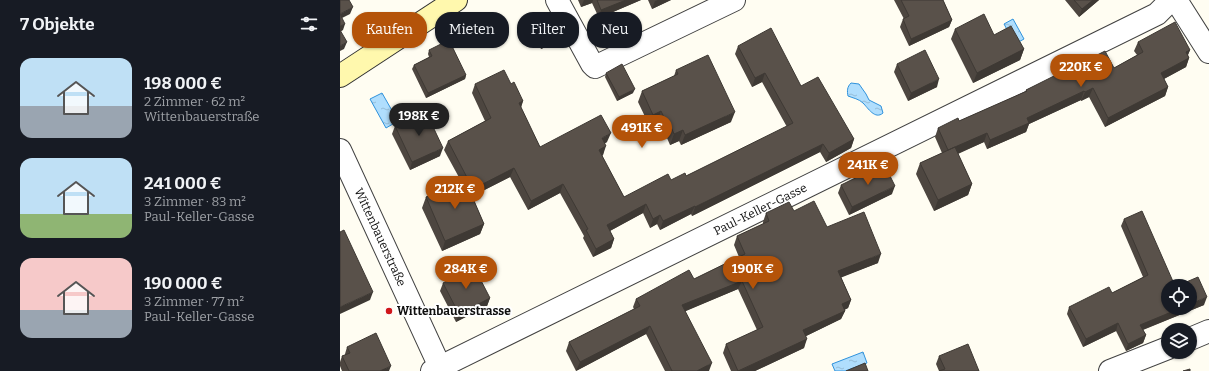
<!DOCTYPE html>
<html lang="de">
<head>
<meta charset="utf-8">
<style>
	body { margin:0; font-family:Bitter,serif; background:#20242c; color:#f1f3f6; height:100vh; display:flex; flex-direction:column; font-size:15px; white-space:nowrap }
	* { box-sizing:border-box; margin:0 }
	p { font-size:13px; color:#9ea1a6 }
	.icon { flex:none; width:22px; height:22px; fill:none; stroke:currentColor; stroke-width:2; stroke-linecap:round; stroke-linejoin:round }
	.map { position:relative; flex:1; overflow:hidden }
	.drawer { display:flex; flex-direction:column; background:#171b24; width:340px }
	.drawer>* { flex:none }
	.top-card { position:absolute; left:12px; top:12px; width:380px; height:36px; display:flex; gap:8px }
	.buttons { position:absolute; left:821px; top:279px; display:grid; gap:8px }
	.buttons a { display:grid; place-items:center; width:36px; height:36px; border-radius:50%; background:#171b24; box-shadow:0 1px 3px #0004; font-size:20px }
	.price { position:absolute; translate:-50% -34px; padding:0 9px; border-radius:14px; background:#b45309; color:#fff; font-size:13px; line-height:26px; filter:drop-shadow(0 1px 2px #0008) }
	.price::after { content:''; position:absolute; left:50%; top:24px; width:12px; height:9px; margin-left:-6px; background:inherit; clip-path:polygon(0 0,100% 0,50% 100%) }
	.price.active { background:#222; color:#fff }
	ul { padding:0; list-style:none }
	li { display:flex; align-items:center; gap:12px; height:100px; padding:0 20px }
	li span { display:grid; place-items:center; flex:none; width:112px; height:80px; border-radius:12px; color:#555 }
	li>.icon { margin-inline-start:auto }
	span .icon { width:48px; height:48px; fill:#fffc; stroke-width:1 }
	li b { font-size:17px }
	h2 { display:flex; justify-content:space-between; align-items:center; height:48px; padding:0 20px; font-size:17px }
	.tag { padding:0 14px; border-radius:16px; background:#171b24; box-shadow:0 1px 3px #0004; font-size:14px; line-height:36px }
	.tag.active { background:#b45309; color:#fff }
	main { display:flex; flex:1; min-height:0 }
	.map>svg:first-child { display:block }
	.water { fill:url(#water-ripples); stroke:#2f92dc }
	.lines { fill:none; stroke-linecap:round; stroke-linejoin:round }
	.minor-casing { stroke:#424242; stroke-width:24 }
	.secondary-casing { stroke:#313131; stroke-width:24 }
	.minor { stroke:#fff; stroke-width:22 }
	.secondary { stroke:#fff8ad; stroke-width:22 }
	.wall { fill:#4d4640 }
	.shaded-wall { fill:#3e3934 }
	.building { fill:#59514a; stroke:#3e3934 }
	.poi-dot { fill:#d0171b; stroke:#fff; stroke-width:1.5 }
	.labels { text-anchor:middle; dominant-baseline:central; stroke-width:4; stroke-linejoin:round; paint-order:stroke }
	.street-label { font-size:12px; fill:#0f0f0f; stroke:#fff }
	.poi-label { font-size:12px; font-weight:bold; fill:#0f0f0f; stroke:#fff; text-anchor:start }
</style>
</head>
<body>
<main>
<section class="drawer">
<h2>7 Objekte<svg class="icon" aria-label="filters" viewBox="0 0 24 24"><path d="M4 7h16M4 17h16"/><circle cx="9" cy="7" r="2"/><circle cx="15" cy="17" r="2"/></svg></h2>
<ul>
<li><span style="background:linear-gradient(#bfe0f5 60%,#9aa5b1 0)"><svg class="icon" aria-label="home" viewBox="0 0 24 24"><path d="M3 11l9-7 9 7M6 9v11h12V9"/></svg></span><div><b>198 000 €</b><p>2 Zimmer · 62 m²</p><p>Wittenbauerstraße</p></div></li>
<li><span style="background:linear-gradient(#bfe0f5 70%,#8fb573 0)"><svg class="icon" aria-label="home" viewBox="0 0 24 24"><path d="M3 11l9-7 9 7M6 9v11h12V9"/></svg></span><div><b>241 000 €</b><p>3 Zimmer · 83 m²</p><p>Paul-Keller-Gasse</p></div></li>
<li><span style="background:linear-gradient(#f6c9c9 65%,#9aa5b1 0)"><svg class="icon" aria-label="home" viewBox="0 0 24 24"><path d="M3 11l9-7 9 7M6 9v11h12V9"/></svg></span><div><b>190 000 €</b><p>3 Zimmer · 77 m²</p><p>Paul-Keller-Gasse</p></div></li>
</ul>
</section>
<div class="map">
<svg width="869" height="371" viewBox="0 0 869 371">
	<defs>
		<pattern id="water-ripples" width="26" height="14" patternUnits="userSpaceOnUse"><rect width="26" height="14" fill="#b0defd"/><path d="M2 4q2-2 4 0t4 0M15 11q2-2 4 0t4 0" fill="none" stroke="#96bdd8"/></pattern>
	</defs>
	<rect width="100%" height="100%" fill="#fffdf2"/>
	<path class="water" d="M 673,19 L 684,39 L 675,44 L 664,24 Z
		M 511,83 L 519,84 L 526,94 L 529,100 L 541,106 L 543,113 C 535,120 528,108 523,103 C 519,99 513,98 508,96 C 507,91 507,87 511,83 Z
		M 42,93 L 58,121 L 46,128 L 30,99 Z
		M 523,352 L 527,363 L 505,371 L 495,371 L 492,364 Z"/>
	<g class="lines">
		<g class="minor-casing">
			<g id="minor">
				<path d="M 217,0 L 252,64 L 255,67 L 394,0"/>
				<path d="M 836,0 L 869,52"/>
				<path id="s1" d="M 0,150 L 100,367"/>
				<path d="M 850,339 L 869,331"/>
				<path id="s2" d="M 92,371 L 817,14 L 831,0"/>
				<path d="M 770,371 L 828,348"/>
			</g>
		</g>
		<g class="secondary-casing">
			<path id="secondary" d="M 0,76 L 116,0"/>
		</g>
		<use href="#minor" class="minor"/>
		<use href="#secondary" class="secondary"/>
	</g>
	<path class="wall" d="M 238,0 L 301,0 L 259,18 L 252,3 L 241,7 Z
		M 308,0 L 331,0 L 312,9 Z
		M 554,0 L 603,0 L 612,20 L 609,27 L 569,46 L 560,27 L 563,19 L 564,19 Z
		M 725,0 L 759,0 L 739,17 Z
		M 194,26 L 223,39 L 201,49 L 192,31 Z
		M 615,29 L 654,35 L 684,49 L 680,60 L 633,83 L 611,39 Z
		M 798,42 L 850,50 L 848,55 L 849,58 L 846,67 L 824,79 L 828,87 L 825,96 L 765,127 L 749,97 L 741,101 L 741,100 L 689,124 L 686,132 L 647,149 L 644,142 L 618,154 L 632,184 L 628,195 L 594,211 L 576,174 L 580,163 L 602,153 L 595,137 L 598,128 L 619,121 L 685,92 L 686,90 L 722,73 L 774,68 L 797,55 L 794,51 Z
		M 398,46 L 461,86 L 514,139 L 511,148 L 486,162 L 480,152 L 352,216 L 351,214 L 320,230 L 317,224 L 310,228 L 303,213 L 270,231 L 274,239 L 271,248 L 253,257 L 243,238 L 244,236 L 220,193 L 188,210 L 170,177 L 132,196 L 144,224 L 140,234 L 102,251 L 82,208 L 86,197 L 121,181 L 104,150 L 108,141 L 145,121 L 132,93 L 135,84 L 171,84 L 183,101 L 181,108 L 200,147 L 267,142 L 265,143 L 263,155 L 262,156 L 284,197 L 331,180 L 346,176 L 447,127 L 422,82 L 412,87 L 395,54 Z
		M 89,50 L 126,75 L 125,79 L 86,98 L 72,69 L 74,65 L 89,57 L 88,54 Z
		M 557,64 L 597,87 L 568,101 L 554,72 Z
		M 336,70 L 391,122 L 341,145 L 339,141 L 330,145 L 327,138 L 325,139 L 317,122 L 309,125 L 298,102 L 302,91 L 334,76 Z
		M 266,73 L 293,93 L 277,101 L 265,77 Z
		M 55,126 L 100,156 L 70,170 L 52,134 Z
		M 501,185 L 552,194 L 509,215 L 498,193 Z
		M 454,211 L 487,227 L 538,263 L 501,277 L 511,300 L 508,308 L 504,310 L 505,311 L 501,319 L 466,336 L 464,348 L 415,371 L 391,371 L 383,353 L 386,344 L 417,330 L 398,289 L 345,311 L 369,371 L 325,371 L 306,334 L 236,371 L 226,351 L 229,342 L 294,309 L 293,307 L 296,299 L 354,279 L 399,257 L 394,245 L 397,236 L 423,224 L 423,222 L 426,213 Z
		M 784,219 L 828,286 L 864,305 L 803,330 L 806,335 L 803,343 L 786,351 L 776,331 L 743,347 L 727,314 L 729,307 L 772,293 L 803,277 L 781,226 Z
		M 103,283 L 150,298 L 147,306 L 116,322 L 100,291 Z
		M 7,347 L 49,371 L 2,371 L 0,366 L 0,362 L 2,356 L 5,355 L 5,354 Z
		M 599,356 L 639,371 L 599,371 L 596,364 Z"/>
	<path class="shaded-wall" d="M 244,0 L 253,0 L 252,3 L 241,7 Z
		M 286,0 L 301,0 L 259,18 L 261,10 Z
		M 318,0 L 331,0 L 312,9 L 315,1 Z
		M 753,0 L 759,0 L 739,17 L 742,9 Z
		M 13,7 L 10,14 L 0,19 L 0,14 Z
		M 612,20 L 609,27 L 569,46 L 571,39 Z
		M 5,24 L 3,30 L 0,32 L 0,26 Z
		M 224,35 L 223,39 L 201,49 L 202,45 Z
		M 7,42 L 4,49 L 0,51 L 0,46 Z
		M 684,49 L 680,60 L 633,83 L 637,73 Z
		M 850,50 L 846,59 L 846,52 Z
		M 849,58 L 846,67 L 818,82 L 821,73 Z
		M 425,73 L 422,82 L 412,87 L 415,78 Z
		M 126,75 L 125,79 L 86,98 L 88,93 Z
		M 599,79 L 597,87 L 568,101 L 571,93 Z
		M 828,87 L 825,96 L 765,127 L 768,118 Z
		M 753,88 L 749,97 L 741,101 L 745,92 Z
		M 295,89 L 293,93 L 277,101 L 279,97 Z
		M 744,91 L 741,100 L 689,124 L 686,132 L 647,149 L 650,140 L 687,118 Z
		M 183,101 L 180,109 L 179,103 Z
		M 321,111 L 317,122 L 309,125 L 313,115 Z
		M 395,112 L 391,122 L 341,145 L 345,135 Z
		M 331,127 L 327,138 L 325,139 L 329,128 Z
		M 343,130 L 339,141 L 330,145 L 334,134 Z
		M 271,133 L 267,142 L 259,147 L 262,138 Z
		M 647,133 L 644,142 L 605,159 L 608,150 Z
		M 514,139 L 511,148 L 486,162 L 489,153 Z
		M 483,144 L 480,152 L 352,216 L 355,207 Z
		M 266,146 L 263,155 L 256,159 L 259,150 Z
		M 103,148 L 100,156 L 70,170 L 72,162 Z
		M 174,168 L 170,177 L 129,198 L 133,189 Z
		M 223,184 L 220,193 L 188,210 L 191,201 Z
		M 632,184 L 628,195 L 594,211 L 598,200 Z
		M 555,186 L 552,194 L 509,215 L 512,207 Z
		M 306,204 L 303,213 L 264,234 L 267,225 Z
		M 355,206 L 351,214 L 320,230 L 323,221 Z
		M 320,215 L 317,224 L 310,228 L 313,219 Z
		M 144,224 L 140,234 L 102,251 L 105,241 Z
		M 274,239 L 271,248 L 253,257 L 256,249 Z
		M 541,254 L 538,263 L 495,280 L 498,271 Z
		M 402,281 L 398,289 L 339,314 L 342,305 Z
		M 33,292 L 30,300 L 0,314 L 0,307 Z
		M 867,297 L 864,305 L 797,332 L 800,325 L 841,308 L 850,308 L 850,304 Z
		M 150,298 L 147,306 L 116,322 L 119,314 Z
		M 511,300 L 508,308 L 498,313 L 502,304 Z
		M 505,311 L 501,319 L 460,339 L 463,330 Z
		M 778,323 L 776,331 L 743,347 L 746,339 Z
		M 310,326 L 306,334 L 236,371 L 240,362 Z
		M 806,335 L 803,343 L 786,351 L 788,344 Z
		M 467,339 L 464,348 L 415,371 L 399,371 Z
		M 372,363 L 369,371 L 357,371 Z
		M 51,366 L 49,371 L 40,371 Z"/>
	<path class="building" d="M 0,0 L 9,0 L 13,7 L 0,14 L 5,24 L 0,26 Z
		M 257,0 L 286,0 L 261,10 Z
		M 561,0 L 603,0 L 612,20 L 571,39 L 563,19 L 569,16 Z
		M 734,0 L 753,0 L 742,9 Z
		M 644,14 L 654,35 L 671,26 L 684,49 L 637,73 L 615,29 Z
		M 216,17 L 224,35 L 202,45 L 194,26 Z
		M 835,22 L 850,50 L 846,52 L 849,58 L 821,73 L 828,87 L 768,118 L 753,88 L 745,92 L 744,91 L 687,118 L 689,123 L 650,140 L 647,133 L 608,150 L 598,128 L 618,118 L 619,121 L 687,91 L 686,90 L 722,72 L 722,73 L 765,51 L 774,68 L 803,52 L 798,42 Z
		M 431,28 L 461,86 L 478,77 L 514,139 L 489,153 L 483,144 L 355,207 L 355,206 L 323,221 L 320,215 L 313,219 L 306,204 L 267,225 L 274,239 L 256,249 L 246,230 L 248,229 L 223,184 L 191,201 L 174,168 L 133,189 L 108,141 L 151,118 L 135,84 L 164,70 L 171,84 L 174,82 L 183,101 L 179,103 L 200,147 L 261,115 L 271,133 L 262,138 L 266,146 L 259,150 L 284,197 L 328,174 L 331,180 L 345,173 L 346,176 L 453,123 L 425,73 L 415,78 L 398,46 Z
		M 0,30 L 7,42 L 0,46 Z
		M 109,40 L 126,75 L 88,93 L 74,65 L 92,56 L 89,50 Z
		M 585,50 L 599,79 L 571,93 L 557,64 Z
		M 368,55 L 395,112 L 345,135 L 343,130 L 334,134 L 331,127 L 329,128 L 321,111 L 313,115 L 302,91 L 338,74 L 336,70 Z
		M 282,64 L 295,89 L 279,97 L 266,73 Z
		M 86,112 L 103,148 L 72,162 L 55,126 Z
		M 615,147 L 632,184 L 598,200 L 580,163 Z
		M 544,164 L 555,186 L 512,207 L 501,185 Z
		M 125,180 L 144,224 L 105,241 L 86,197 Z
		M 474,201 L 487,227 L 524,212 L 541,254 L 498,271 L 511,300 L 502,304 L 505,311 L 463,330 L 467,339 L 398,371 L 386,344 L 423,327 L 402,281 L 342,305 L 372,363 L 357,371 L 332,371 L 310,326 L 240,362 L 229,342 L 300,306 L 296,299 L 349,270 L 354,279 L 405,254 L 397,236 L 429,221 L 426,213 L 449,202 L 454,211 Z
		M 802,211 L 835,286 L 828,286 L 828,308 L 841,308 L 800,325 L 806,335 L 788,344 L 778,323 L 746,339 L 729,307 L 769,287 L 772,293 L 808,275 L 784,219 Z
		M 4,230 L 33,292 L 0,307 L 0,232 Z
		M 134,267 L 150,298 L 119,314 L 103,283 Z
		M 858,277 L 867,297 L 850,304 L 850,286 L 837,286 Z
		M 36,333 L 51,366 L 40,371 L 9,371 L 2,356 L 10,353 L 7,347 Z
		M 628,344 L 639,371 L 599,371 L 605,369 L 599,356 Z
		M 525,363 L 528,371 L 506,371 Z
		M 850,369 L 850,371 L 843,371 Z"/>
	<circle class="poi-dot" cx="49" cy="311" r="4"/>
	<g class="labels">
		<g class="street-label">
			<text stroke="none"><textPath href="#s2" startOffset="366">Paul-Keller-Gasse</textPath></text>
			<text stroke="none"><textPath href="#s1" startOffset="96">Wittenbauerstraße</textPath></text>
		</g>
		<g class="poi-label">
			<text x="57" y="311">Wittenbauerstrasse</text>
		</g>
	</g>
</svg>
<div class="buttons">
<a><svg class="icon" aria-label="locate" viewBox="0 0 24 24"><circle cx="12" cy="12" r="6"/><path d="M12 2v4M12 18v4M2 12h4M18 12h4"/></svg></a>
<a><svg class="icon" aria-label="layers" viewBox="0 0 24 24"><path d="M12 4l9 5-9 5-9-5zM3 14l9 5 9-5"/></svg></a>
</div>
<b class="price" style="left:741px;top:88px">220K €</b>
<b class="price active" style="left:79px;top:137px">198K €</b>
<b class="price" style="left:302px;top:149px">491K €</b>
<b class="price" style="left:528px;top:186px">241K €</b>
<b class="price" style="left:115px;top:210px">212K €</b>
<b class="price" style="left:126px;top:290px">284K €</b>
<b class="price" style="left:413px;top:290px">190K €</b>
<div class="top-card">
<a class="tag active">Kaufen</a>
<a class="tag">Mieten</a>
<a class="tag">Filter</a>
<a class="tag">Neu</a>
</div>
</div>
</main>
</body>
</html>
